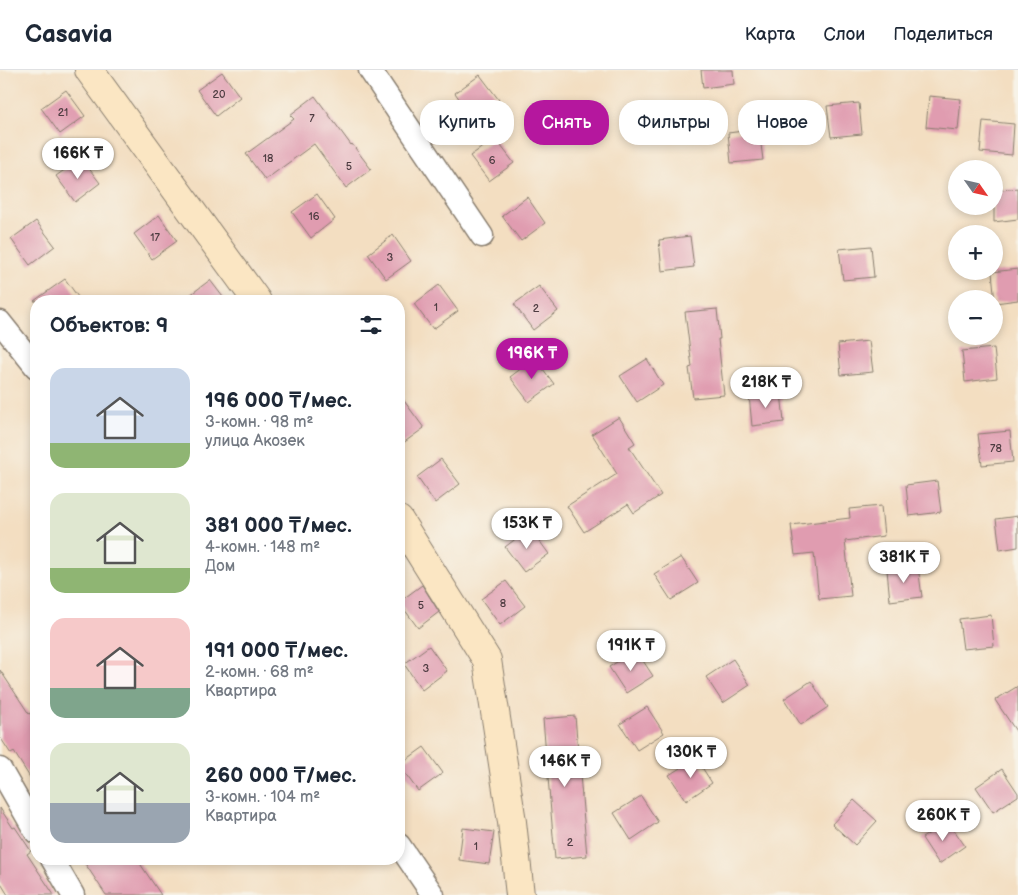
<!DOCTYPE html>
<html lang="ru">
<head>
<meta charset="utf-8">
<style>
	body { margin:0; font-family:"Balsamiq Sans",sans-serif; background:#f2f2f3; color:#1f2937; height:100vh; display:flex; flex-direction:column; font-size:19px; white-space:nowrap }
	* { box-sizing:border-box; margin:0 }
	p { font-size:16px; color:#747a83 }
	.icon { flex:none; width:28px; height:28px; fill:none; stroke:currentColor; stroke-width:2; stroke-linecap:round; stroke-linejoin:round }
	.map { position:relative; flex:1; overflow:hidden }
	.sheet { position:absolute; left:30px; top:225px; width:375px; height:570px; display:flex; flex-direction:column; background:#fff; border-radius:20px; box-shadow:0 2px 8px #0003 }
	.sheet>* { flex:none }
	.hud { position:absolute; left:420px; top:30px; width:475px; height:45px; display:flex; gap:10px }
	.needle { width:32px; rotate:124deg }
	.controls { position:absolute; left:948px; top:90px; display:grid; gap:10px }
	.controls a { display:grid; place-items:center; width:55px; height:55px; border-radius:50%; background:#fff; box-shadow:0 2px 8px #0003; font-size:25px }
	.price { position:absolute; translate:-50% -42px; padding:0 11px; border-radius:18px; background:#fff; color:#222; font-size:16px; line-height:32px; filter:drop-shadow(0 1px 2px #0008) }
	.price::after { content:''; position:absolute; left:50%; top:30px; width:15px; height:11px; margin-left:-8px; background:inherit; clip-path:polygon(0 0,100% 0,50% 100%) }
	.price.current { background:#b5179e; color:#fff }
	ul { padding:0; list-style:none }
	li { display:flex; align-items:center; gap:15px; height:125px; padding:0 20px }
	li span { display:grid; place-items:center; flex:none; width:140px; height:100px; border-radius:15px; color:#555 }
	li>.icon { margin-inline-start:auto }
	span .icon { width:60px; height:60px; fill:#fffc; stroke-width:1 }
	li b { font-size:21px }
	h2 { display:flex; justify-content:space-between; align-items:center; height:60px; padding:0 20px; font-size:21px }
	.pill { padding:0 18px; border-radius:20px; background:#fff; box-shadow:0 2px 8px #0003; font-size:18px; line-height:45px }
	.pill.current { background:#b5179e; color:#fff }
	header { display:flex; align-items:center; gap:30px; box-sizing:border-box; height:70px; padding:0 25px; background:#fff; border-bottom:1px solid #e0e1e3 }
	header strong { font-size:24px }
	nav { display:flex; gap:28px; margin-inline-start:auto; font-size:18px }
	.map>svg:first-child { display:block }
	.building { fill:#e09cb0 }
	.lines { fill:none; stroke-linecap:round; stroke-linejoin:round }
	.street-casing { stroke:#887d6e; stroke-width:25 }
	.secondary-casing { stroke:#887d6e; stroke-width:30 }
	.street { stroke:#fff; stroke-width:22 }
	.secondary { stroke:#fbe6c3; stroke-width:28 }
	.labels { text-anchor:middle; dominant-baseline:central; stroke-width:4; stroke-linejoin:round; paint-order:stroke }
	.number-label { font-size:11px; fill:#4d3c41 }
</style>
</head>
<body>
<header>
<strong>Casavia</strong>
<nav><a>Карта</a><a>Слои</a><a>Поделиться</a></nav>
</header>
<div class="map">
<svg width="1018" height="825" viewBox="0 0 1018 825">
	<rect width="100%" height="100%" fill="#f7f3e8"/>
	<filter id="ink" filterUnits="userSpaceOnUse"><feTurbulence type="fractalNoise" baseFrequency=".02" numOctaves="2"/><feDisplacementMap in="SourceGraphic" scale="10" xChannelSelector="R" yChannelSelector="G"/><feConvolveMatrix kernelMatrix="1 2 1 2 8 2 1 2 1" color-interpolation-filters="sRGB"/></filter>
	<filter id="wash" filterUnits="userSpaceOnUse"><feTurbulence type="fractalNoise" baseFrequency=".0096" numOctaves="4" result="noise"/><feDisplacementMap in="SourceGraphic" scale="20" xChannelSelector="R" yChannelSelector="G"/><feGaussianBlur stdDeviation="1.12" result="paint"/><feColorMatrix in="noise" values="0 0 0 0 0 0 0 0 0 0 0 0 0 0 0 0 0 1.4 0 .05"/><feComposite in="paint" operator="in"/></filter>
	<g filter="url(#wash)">
		<rect width="100%" height="100%" fill="#f3dec1"/>
		<g id="blocks">
			<path class="building" d="M 701,0 L 733,0 L 734,14 L 703,18 Z
				M 222,2 L 240,27 L 216,46 L 197,20 Z
				M 480,5 L 499,30 L 474,49 L 455,23 Z
				M 66,20 L 85,46 L 60,64 L 41,38 Z
				M 315,26 L 351,75 L 352,74 L 371,99 L 346,118 L 314,74 L 265,110 L 246,84 L 294,49 L 290,45 Z
				M 929,26 L 961,29 L 958,60 L 926,57 Z
				M 859,33 L 862,64 L 831,67 L 827,36 Z
				M 983,51 L 1014,54 L 1012,85 L 980,82 Z
				M 759,59 L 763,90 L 731,93 L 728,63 Z
				M 495,68 L 514,93 L 489,111 L 470,86 Z
				M 81,88 L 100,113 L 75,132 L 56,106 Z
				M 1018,118 L 1018,149 L 994,152 L 994,121 Z
				M 317,124 L 335,149 L 311,168 L 292,142 Z
				M 527,127 L 545,153 L 521,171 L 502,146 Z
				M 159,145 L 177,171 L 152,189 L 134,164 Z
				M 36,151 L 55,176 L 30,195 L 11,169 Z
				M 393,165 L 411,191 L 386,209 L 368,184 Z
				M 690,166 L 694,197 L 662,201 L 659,170 Z
				M 871,176 L 874,207 L 843,210 L 839,179 Z
				M 1018,199 L 1018,230 L 995,233 L 992,202 Z
				M 65,209 L 81,231 L 34,231 Z
				M 210,210 L 226,231 L 182,231 Z
				M 439,215 L 458,241 L 433,259 L 414,234 Z
				M 539,216 L 558,241 L 533,260 L 514,234 Z
				M 717,239 L 720,269 L 718,269 L 724,325 L 693,328 L 689,298 L 692,297 L 685,242 Z
				M 869,271 L 873,302 L 841,305 L 838,274 Z
				M 994,278 L 997,308 L 965,312 L 962,281 Z
				M 535,288 L 554,314 L 529,332 L 510,307 Z
				M 647,289 L 663,315 L 637,332 L 620,306 Z
				M 781,322 L 784,352 L 752,356 L 749,325 Z
				M 399,324 L 424,358 L 399,376 Z
				M 619,347 L 635,373 L 629,377 L 661,425 L 634,443 L 628,434 L 584,462 L 567,436 L 617,404 L 592,364 Z
				M 1010,361 L 1013,392 L 982,395 L 978,364 Z
				M 441,389 L 460,414 L 435,433 L 417,407 Z
				M 937,411 L 941,442 L 909,446 L 906,415 Z
				M 881,436 L 884,466 L 845,471 L 851,526 L 819,529 L 814,483 L 795,485 L 791,455 L 850,448 L 849,439 Z
				M 1018,446 L 1018,477 L 1000,480 L 996,449 Z
				M 530,458 L 549,484 L 524,502 L 505,477 Z
				M 681,487 L 698,513 L 671,530 L 654,504 Z
				M 918,496 L 922,527 L 890,531 L 887,500 Z
				M 506,511 L 525,536 L 500,555 L 481,529 Z
				M 422,515 L 439,542 L 418,558 L 399,532 Z
				M 991,545 L 994,576 L 963,579 L 959,549 Z
				M 429,576 L 447,601 L 422,620 L 404,594 Z
				M 636,580 L 653,606 L 626,623 L 609,597 Z
				M 733,589 L 750,615 L 723,633 L 706,607 Z
				M 0,600 L 29,644 L 36,640 L 36,717 L 14,682 L 11,684 L 0,667 Z
				M 811,611 L 828,637 L 801,655 L 784,629 Z
				M 1018,616 L 1018,664 L 995,630 Z
				M 647,637 L 664,663 L 637,680 L 620,654 Z
				M 575,646 L 587,786 L 555,789 L 543,649 Z
				M 424,677 L 443,703 L 418,721 L 399,695 Z
				M 696,688 L 712,713 L 686,731 L 669,705 Z
				M 1002,699 L 1018,723 L 1018,726 L 993,742 L 976,717 Z
				M 641,726 L 658,752 L 631,770 L 614,743 Z
				M 854,730 L 877,751 L 855,775 L 832,754 Z
				M 0,738 L 13,758 L 15,757 L 31,781 L 27,784 L 54,825 L 8,825 L 0,812 Z
				M 948,751 L 965,776 L 939,794 L 922,768 Z
				M 463,758 L 494,762 L 489,794 L 459,790 Z
				M 82,789 L 137,789 L 161,825 L 106,825 Z"/>
		</g>
	</g>
	<g filter="url(#ink)">
		<use href="#blocks" fill-opacity="0" stroke="#887d6e" stroke-width="1"/>
		<g class="lines">
			<g class="street-casing">
				<path id="street" d="M 370,0 L 482,166
					M 0,252 L 36,297
					M 0,699 L 36,762
					M 399,775 L 433,825
					M 52,789 L 73,825"/>
			</g>
			<g class="secondary-casing">
				<path id="secondary" d="M 89,0 L 257,231
					M 399,450 L 487,590 L 512,752 L 520,825"/>
			</g>
			<use href="#street" class="street"/>
			<use href="#secondary" class="secondary"/>
		</g>
	</g>
	<g class="labels">
		<g class="number-label">
			<text x="219" y="24">20</text>
			<text x="63" y="42">21</text>
			<text x="312" y="48">7</text>
			<text x="268" y="88">18</text>
			<text x="492" y="90">6</text>
			<text x="349" y="96">5</text>
			<text x="314" y="146">16</text>
			<text x="155" y="167">17</text>
			<text x="390" y="187">3</text>
			<text x="436" y="237">1</text>
			<text x="536" y="238">2</text>
			<text x="996" y="378">78</text>
			<text x="503" y="533">8</text>
			<text x="421" y="535">5</text>
			<text x="426" y="598">3</text>
			<text x="570" y="772">2</text>
			<text x="476" y="776">1</text>
		</g>
	</g>
</svg>
<div class="controls">
<a><svg class="needle" viewBox="-14 -14 28 28"><path d="M0-13l5 13h-10z" fill="#e53935"/><path d="M0 13l5-13h-10z" fill="#747a83"/></svg></a>
<a>+</a>
<a>−</a>
</div>
<b class="price" style="left:78px;top:110px">166K ₸</b>
<b class="price current" style="left:532px;top:310px">196K ₸</b>
<b class="price" style="left:766px;top:339px">218K ₸</b>
<b class="price" style="left:527px;top:480px">153K ₸</b>
<b class="price" style="left:904px;top:514px">381K ₸</b>
<b class="price" style="left:631px;top:602px">191K ₸</b>
<b class="price" style="left:691px;top:709px">130K ₸</b>
<b class="price" style="left:565px;top:718px">146K ₸</b>
<b class="price" style="left:943px;top:772px">260K ₸</b>
<div class="hud">
<a class="pill">Купить</a>
<a class="pill current">Снять</a>
<a class="pill">Фильтры</a>
<a class="pill">Новое</a>
</div>
<section class="sheet">
<h2>Объектов: 9<svg class="icon" aria-label="filters" viewBox="0 0 24 24"><path d="M4 7h16M4 17h16"/><circle cx="9" cy="7" r="2"/><circle cx="15" cy="17" r="2"/></svg></h2>
<ul>
<li><span style="background:linear-gradient(#c9d6e8 75%,#8fb573 0)"><svg class="icon" aria-label="home" viewBox="0 0 24 24"><path d="M3 11l9-7 9 7M6 9v11h12V9"/></svg></span><div><b>196 000 ₸/мес.</b><p>3-комн. · 98 m²</p><p>улица Акозек</p></div></li>
<li><span style="background:linear-gradient(#dfe7d0 75%,#8fb573 0)"><svg class="icon" aria-label="home" viewBox="0 0 24 24"><path d="M3 11l9-7 9 7M6 9v11h12V9"/></svg></span><div><b>381 000 ₸/мес.</b><p>4-комн. · 148 m²</p><p>Дом</p></div></li>
<li><span style="background:linear-gradient(#f6c9c9 70%,#7fa58c 0)"><svg class="icon" aria-label="home" viewBox="0 0 24 24"><path d="M3 11l9-7 9 7M6 9v11h12V9"/></svg></span><div><b>191 000 ₸/мес.</b><p>2-комн. · 68 m²</p><p>Квартира</p></div></li>
<li><span style="background:linear-gradient(#dfe7d0 60%,#9aa5b1 0)"><svg class="icon" aria-label="home" viewBox="0 0 24 24"><path d="M3 11l9-7 9 7M6 9v11h12V9"/></svg></span><div><b>260 000 ₸/мес.</b><p>3-комн. · 104 m²</p><p>Квартира</p></div></li>
</ul>
</section>
</div>
</body>
</html>
